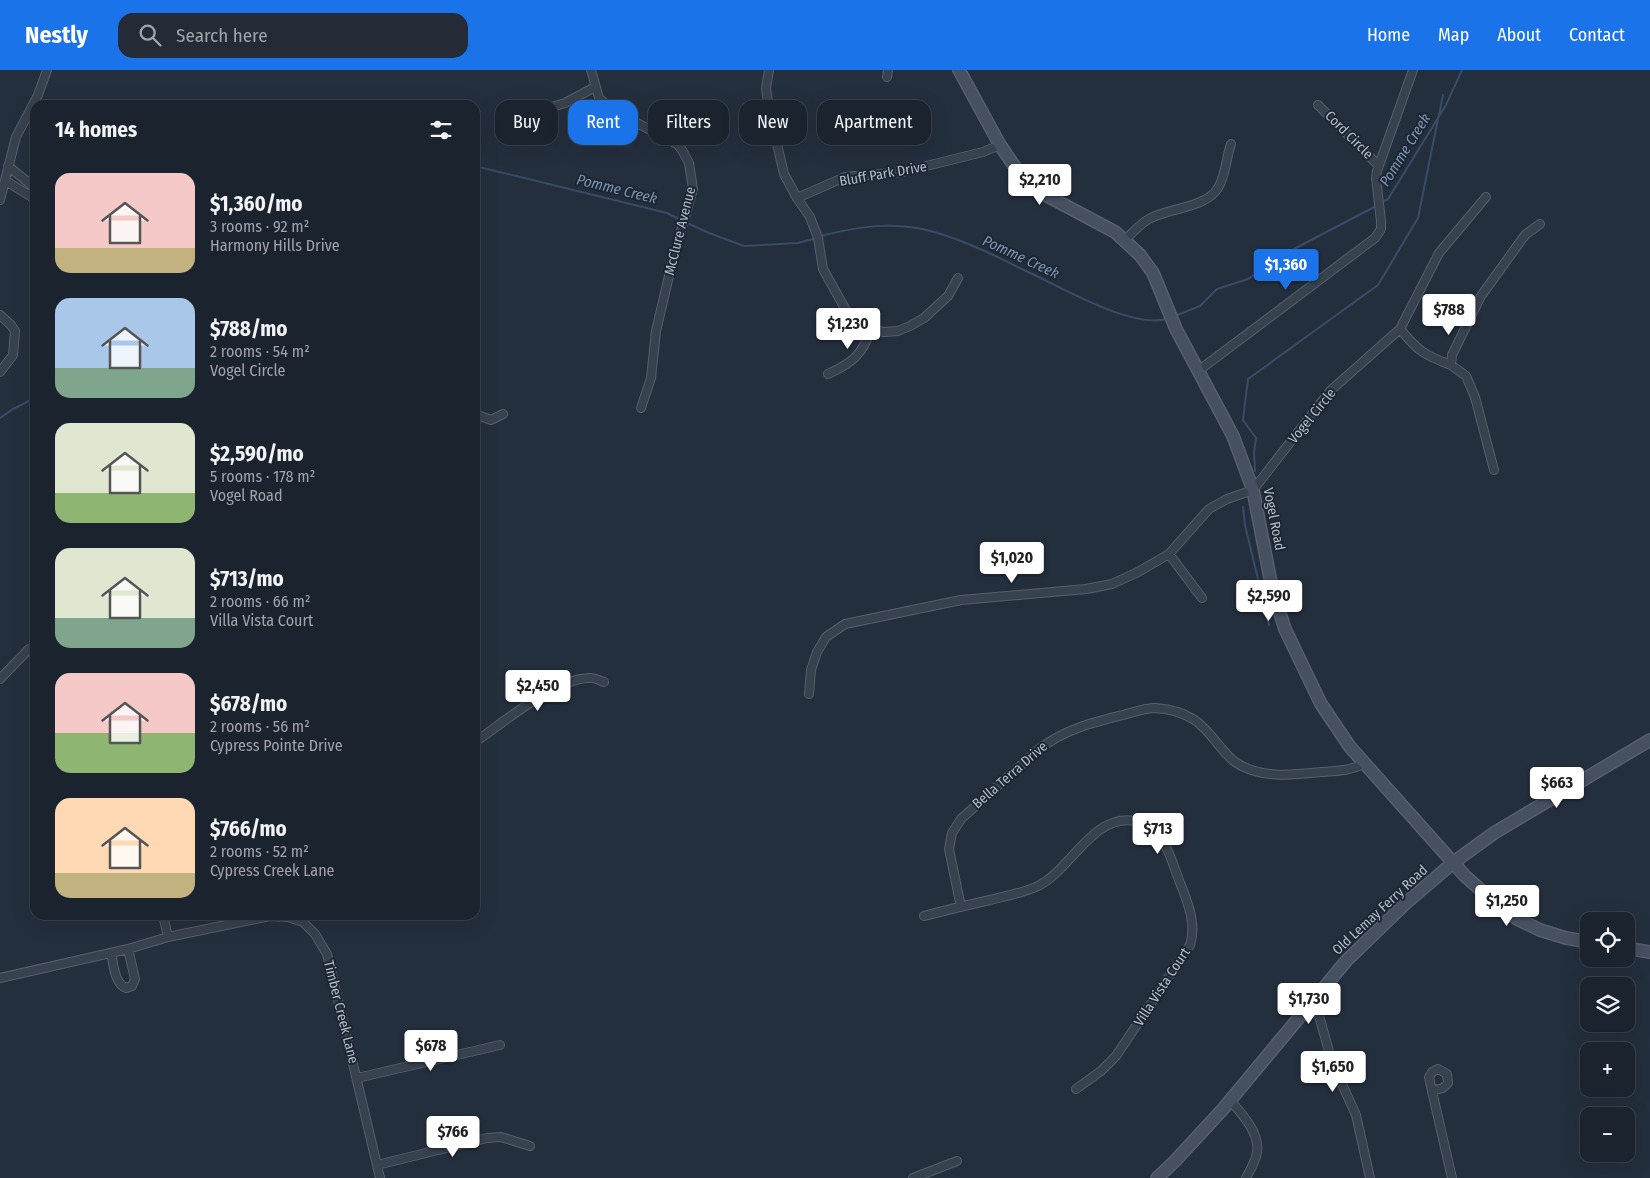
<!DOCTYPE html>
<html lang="en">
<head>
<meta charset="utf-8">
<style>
	body { margin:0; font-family:"Fira Sans Condensed",sans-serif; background:#242b36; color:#f1f3f6; height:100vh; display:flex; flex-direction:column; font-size:19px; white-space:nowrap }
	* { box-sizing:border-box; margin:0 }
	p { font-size:16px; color:#a0a4aa }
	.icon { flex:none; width:28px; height:28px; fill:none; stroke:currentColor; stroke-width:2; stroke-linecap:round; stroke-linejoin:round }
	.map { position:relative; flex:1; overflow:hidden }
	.panel { position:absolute; left:30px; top:30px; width:450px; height:820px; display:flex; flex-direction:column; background:#1b232e; border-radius:15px; box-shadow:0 5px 20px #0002,0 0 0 1px #39404a }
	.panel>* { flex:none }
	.top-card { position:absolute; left:495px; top:30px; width:475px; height:45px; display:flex; gap:10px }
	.buttons { position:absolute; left:1580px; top:842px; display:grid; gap:10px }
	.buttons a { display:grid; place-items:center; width:55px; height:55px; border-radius:10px; background:#1b232e; box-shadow:0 5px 20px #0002,0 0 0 1px #39404a; font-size:25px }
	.price { position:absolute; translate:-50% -42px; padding:0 11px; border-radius:5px; background:#fff; color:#222; font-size:16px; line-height:32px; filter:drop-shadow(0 1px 2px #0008) }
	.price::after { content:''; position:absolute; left:50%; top:30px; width:15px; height:11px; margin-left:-8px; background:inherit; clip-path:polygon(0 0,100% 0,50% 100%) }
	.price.on { background:#1a73e8; color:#fff }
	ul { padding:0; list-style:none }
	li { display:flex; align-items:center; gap:15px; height:125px; padding:0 25px }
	li span { display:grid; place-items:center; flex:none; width:140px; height:100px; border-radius:15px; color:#555 }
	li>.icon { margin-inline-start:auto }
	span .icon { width:60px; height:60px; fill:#fffc; stroke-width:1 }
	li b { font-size:21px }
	h2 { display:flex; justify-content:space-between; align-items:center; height:60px; padding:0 25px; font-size:21px }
	.tag { padding:0 18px; border-radius:15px; background:#1b232e; box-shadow:0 5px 20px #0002,0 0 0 1px #39404a; font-size:18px; line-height:45px }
	.tag.on { background:#1a73e8; color:#fff }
	header { display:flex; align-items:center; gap:30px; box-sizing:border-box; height:70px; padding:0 25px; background:#1a73e8; color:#fff }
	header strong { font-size:24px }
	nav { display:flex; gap:28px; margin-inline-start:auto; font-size:18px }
	.search { width:350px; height:45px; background:#242b36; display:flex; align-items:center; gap:12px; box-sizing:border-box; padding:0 18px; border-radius:15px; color:#a0a4aa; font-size:19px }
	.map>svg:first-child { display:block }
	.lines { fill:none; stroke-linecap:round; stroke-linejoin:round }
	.stream { stroke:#394c67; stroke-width:2 }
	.street-casing { stroke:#565f6c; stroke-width:10 }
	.secondary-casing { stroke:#565f6c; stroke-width:14 }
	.street { stroke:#38414e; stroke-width:8 }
	.secondary { stroke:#465061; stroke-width:11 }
	.labels { text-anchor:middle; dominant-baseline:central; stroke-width:4; stroke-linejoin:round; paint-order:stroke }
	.street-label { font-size:14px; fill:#b4bcc9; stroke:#1d2633 }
	.water-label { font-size:15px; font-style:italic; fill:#7c92b1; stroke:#1d2633 }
</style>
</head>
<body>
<header>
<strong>Nestly</strong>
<div class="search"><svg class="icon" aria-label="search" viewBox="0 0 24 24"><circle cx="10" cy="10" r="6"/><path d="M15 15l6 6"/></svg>Search here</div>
<nav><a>Home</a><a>Map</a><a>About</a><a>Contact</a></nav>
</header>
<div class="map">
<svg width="1650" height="1108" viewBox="0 0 1650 1108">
	<rect width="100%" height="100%" fill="#242f3e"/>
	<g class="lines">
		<path class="stream" d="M 1439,45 L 1443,25
			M 475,96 L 667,143 L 683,151
			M 1382,132 L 1388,129 L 1446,35 L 1462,0
			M 687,153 L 709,163 L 744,176 L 798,173 L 817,168
			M 821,166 C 858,156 896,151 934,162 C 966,171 998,187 1028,202 C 1061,217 1132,259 1166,249
			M 1175,246 L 1200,236 L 1217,219 L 1248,209 L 1292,180 L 1378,135
			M 0,348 L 13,339 L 35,328
			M 1255,401 L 1254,383 L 1256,368 L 1243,350 L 1248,309 L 1378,215 L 1418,148 L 1438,49
			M 1243,437 L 1245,455 L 1269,555"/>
		<g class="street-casing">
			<path id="street" d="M 591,0 L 599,28 L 612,40 L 677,74 L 682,80 L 689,93 L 693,119 L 673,189 L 656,261 L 651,308 L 641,338
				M 769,0 L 766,18 L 769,39 L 784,104 L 797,128 L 810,147 L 818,168 L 823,199 L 847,242 L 857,252 L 869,259 L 884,262 L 898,261 L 910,256 L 924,248 L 948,226 L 958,208
				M 887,7 L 888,0
				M 1318,35 L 1379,96
				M 506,38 L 536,42 L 565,33 L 595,17
				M 8,96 L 35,118
				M 6,111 L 35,129
				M 797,128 L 845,107 L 902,102 L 983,82 L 1000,75
				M 0,130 L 16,67 L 38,25 L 47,0
				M 1125,170 C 1132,163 1140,154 1149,149 C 1168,138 1206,138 1218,118 C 1226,105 1226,88 1231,74
				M 0,245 L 11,255 L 15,261 L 13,285 L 0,302
				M 1400,259 C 1418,281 1424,285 1451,295
				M 1198,301 L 1375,168 L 1381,159 L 1381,151 L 1376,108 L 1377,101 L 1413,0
				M 828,304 C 852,293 862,285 871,260
				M 475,344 L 491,350 L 503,344
				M 1494,400 L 1475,327 L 1466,306 L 1451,295 L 1452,285 L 1481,226 L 1525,165 L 1540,154
				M 1169,484 L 1202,528
				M 0,609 L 29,579
				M 809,624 L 811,600 L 817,582 L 826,567 L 845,554 L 961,530 L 1086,519 L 1112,514 L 1138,502 L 1169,484 L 1209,439 L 1227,429 L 1253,420 L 1330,321 L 1400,259 L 1439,183 L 1486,127
				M 475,672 C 504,652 555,609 589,608 C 594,607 600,611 604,612
				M 961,837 L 949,779 L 952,763 L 961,749 L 1039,679 C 1066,659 1091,653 1123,645 C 1134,642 1145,638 1156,638 C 1169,639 1182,642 1193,649 C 1211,660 1219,680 1235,692 C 1260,709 1293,705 1321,702 C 1336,701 1351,701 1365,693
				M 163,845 L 168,867
				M 924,846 C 946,840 968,835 990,830 C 1006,826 1023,823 1038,816 C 1071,800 1093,743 1135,751 C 1160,756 1169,781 1176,802 C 1184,825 1198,850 1190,875 L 1116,986 L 1101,1001 L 1076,1019
				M 111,883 C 114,895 114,913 126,918 L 132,916 L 135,909 L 128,879
				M 0,908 L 128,879 L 168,867 L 270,846 L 288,847 L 303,852 L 315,864 L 327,884 L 380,1108
				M 1312,931 L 1318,942 L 1332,992 L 1356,1045 L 1370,1108
				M 1438,999 L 1447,1004 L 1448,1013 L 1443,1018 L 1432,1021 L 1429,1007 L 1432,1002 Z
				M 357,1008 L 500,975
				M 1432,1021 L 1452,1108
				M 1230,1030 C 1242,1044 1260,1063 1257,1082 C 1256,1091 1250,1100 1246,1108
				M 377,1095 L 487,1068 L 501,1067 L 530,1076
				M 913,1108 L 957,1091"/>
		</g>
		<g class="secondary-casing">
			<path id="secondary" d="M 959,0 L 1000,75 L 1019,103 L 1038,121 L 1115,162 L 1140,185 L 1153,203 L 1176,259 L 1233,366 L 1253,420 L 1272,518 L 1285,559 L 1321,634 L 1350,677 L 1465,806 L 1491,829 L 1517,849 L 1540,860 L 1566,868 L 1589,872
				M 1626,878 L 1650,882
				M 1157,1108 L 1175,1091 L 1223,1039 L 1347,890 L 1407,832 L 1454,792 L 1494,763 L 1650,670"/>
		</g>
		<use href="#street" class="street"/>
		<use href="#secondary" class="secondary"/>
	</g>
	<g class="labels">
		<g class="street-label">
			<text transform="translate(1349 65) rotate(45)">Cord Circle</text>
			<text transform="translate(883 104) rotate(-10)">Bluff Park Drive</text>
			<text transform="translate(680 161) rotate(-76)">McClure Avenue</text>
			<text transform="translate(1312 346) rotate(-51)">Vogel Circle</text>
			<text transform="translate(1274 449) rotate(79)">Vogel Road</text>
			<text transform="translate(1010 705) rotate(-41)">Bella Terra Drive</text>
			<text transform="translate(1380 840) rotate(-43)">Old Lemay Ferry Road</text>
			<text transform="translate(1162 917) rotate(-57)">Villa Vista Court</text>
			<text transform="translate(341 942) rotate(76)">Timber Creek Lane</text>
		</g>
		<g class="water-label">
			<text transform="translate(1405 80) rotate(-58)">Pomme Creek</text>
			<text transform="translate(617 119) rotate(14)">Pomme Creek</text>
			<text transform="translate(1021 187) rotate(25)">Pomme Creek</text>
		</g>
	</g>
</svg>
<div class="buttons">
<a><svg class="icon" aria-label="locate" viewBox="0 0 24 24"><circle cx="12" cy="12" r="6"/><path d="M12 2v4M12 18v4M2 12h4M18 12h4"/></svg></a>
<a><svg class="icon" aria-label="layers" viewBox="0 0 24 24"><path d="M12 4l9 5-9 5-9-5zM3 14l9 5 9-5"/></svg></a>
<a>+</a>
<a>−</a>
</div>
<b class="price" style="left:1040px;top:136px">$2,210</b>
<b class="price on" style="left:1286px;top:221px">$1,360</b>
<b class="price" style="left:1449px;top:266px">$788</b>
<b class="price" style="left:848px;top:280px">$1,230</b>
<b class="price" style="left:1012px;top:514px">$1,020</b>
<b class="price" style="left:1269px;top:552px">$2,590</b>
<b class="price" style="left:538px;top:642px">$2,450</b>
<b class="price" style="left:1557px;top:739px">$663</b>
<b class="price" style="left:1158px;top:785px">$713</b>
<b class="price" style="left:1507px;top:857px">$1,250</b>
<b class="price" style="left:1309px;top:955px">$1,730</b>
<b class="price" style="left:431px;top:1002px">$678</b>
<b class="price" style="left:1333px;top:1023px">$1,650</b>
<b class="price" style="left:453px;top:1088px">$766</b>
<div class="top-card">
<a class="tag">Buy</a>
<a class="tag on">Rent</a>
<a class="tag">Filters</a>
<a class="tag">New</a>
<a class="tag">Apartment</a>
</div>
<section class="panel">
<h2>14 homes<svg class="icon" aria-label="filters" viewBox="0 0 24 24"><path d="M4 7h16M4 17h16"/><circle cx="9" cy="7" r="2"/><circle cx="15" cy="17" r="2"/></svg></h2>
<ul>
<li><span style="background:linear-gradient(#f6c9c9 75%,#c2b280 0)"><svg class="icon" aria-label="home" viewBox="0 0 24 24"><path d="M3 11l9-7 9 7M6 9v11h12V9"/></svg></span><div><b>$1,360/mo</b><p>3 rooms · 92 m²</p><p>Harmony Hills Drive</p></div></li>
<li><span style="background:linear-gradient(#a9c7e8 70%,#7fa58c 0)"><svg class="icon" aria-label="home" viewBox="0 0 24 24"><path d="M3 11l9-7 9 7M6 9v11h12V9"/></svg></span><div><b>$788/mo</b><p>2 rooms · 54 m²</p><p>Vogel Circle</p></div></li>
<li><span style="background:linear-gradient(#dfe7d0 70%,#8fb573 0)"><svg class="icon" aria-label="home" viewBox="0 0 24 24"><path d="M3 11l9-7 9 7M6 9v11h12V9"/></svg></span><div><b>$2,590/mo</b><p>5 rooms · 178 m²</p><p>Vogel Road</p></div></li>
<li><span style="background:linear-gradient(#dfe7d0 70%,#7fa58c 0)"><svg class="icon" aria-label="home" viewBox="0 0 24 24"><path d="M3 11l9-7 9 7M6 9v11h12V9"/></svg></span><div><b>$713/mo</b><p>2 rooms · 66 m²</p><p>Villa Vista Court</p></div></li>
<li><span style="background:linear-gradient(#f6c9c9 60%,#8fb573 0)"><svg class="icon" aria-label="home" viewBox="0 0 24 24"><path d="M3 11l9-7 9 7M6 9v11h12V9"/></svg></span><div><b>$678/mo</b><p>2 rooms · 56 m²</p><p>Cypress Pointe Drive</p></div></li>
<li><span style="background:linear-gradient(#ffd9b3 75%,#c2b280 0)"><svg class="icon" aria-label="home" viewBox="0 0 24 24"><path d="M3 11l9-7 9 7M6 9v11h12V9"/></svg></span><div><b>$766/mo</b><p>2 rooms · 52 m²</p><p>Cypress Creek Lane</p></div></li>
</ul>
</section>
</div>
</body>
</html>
